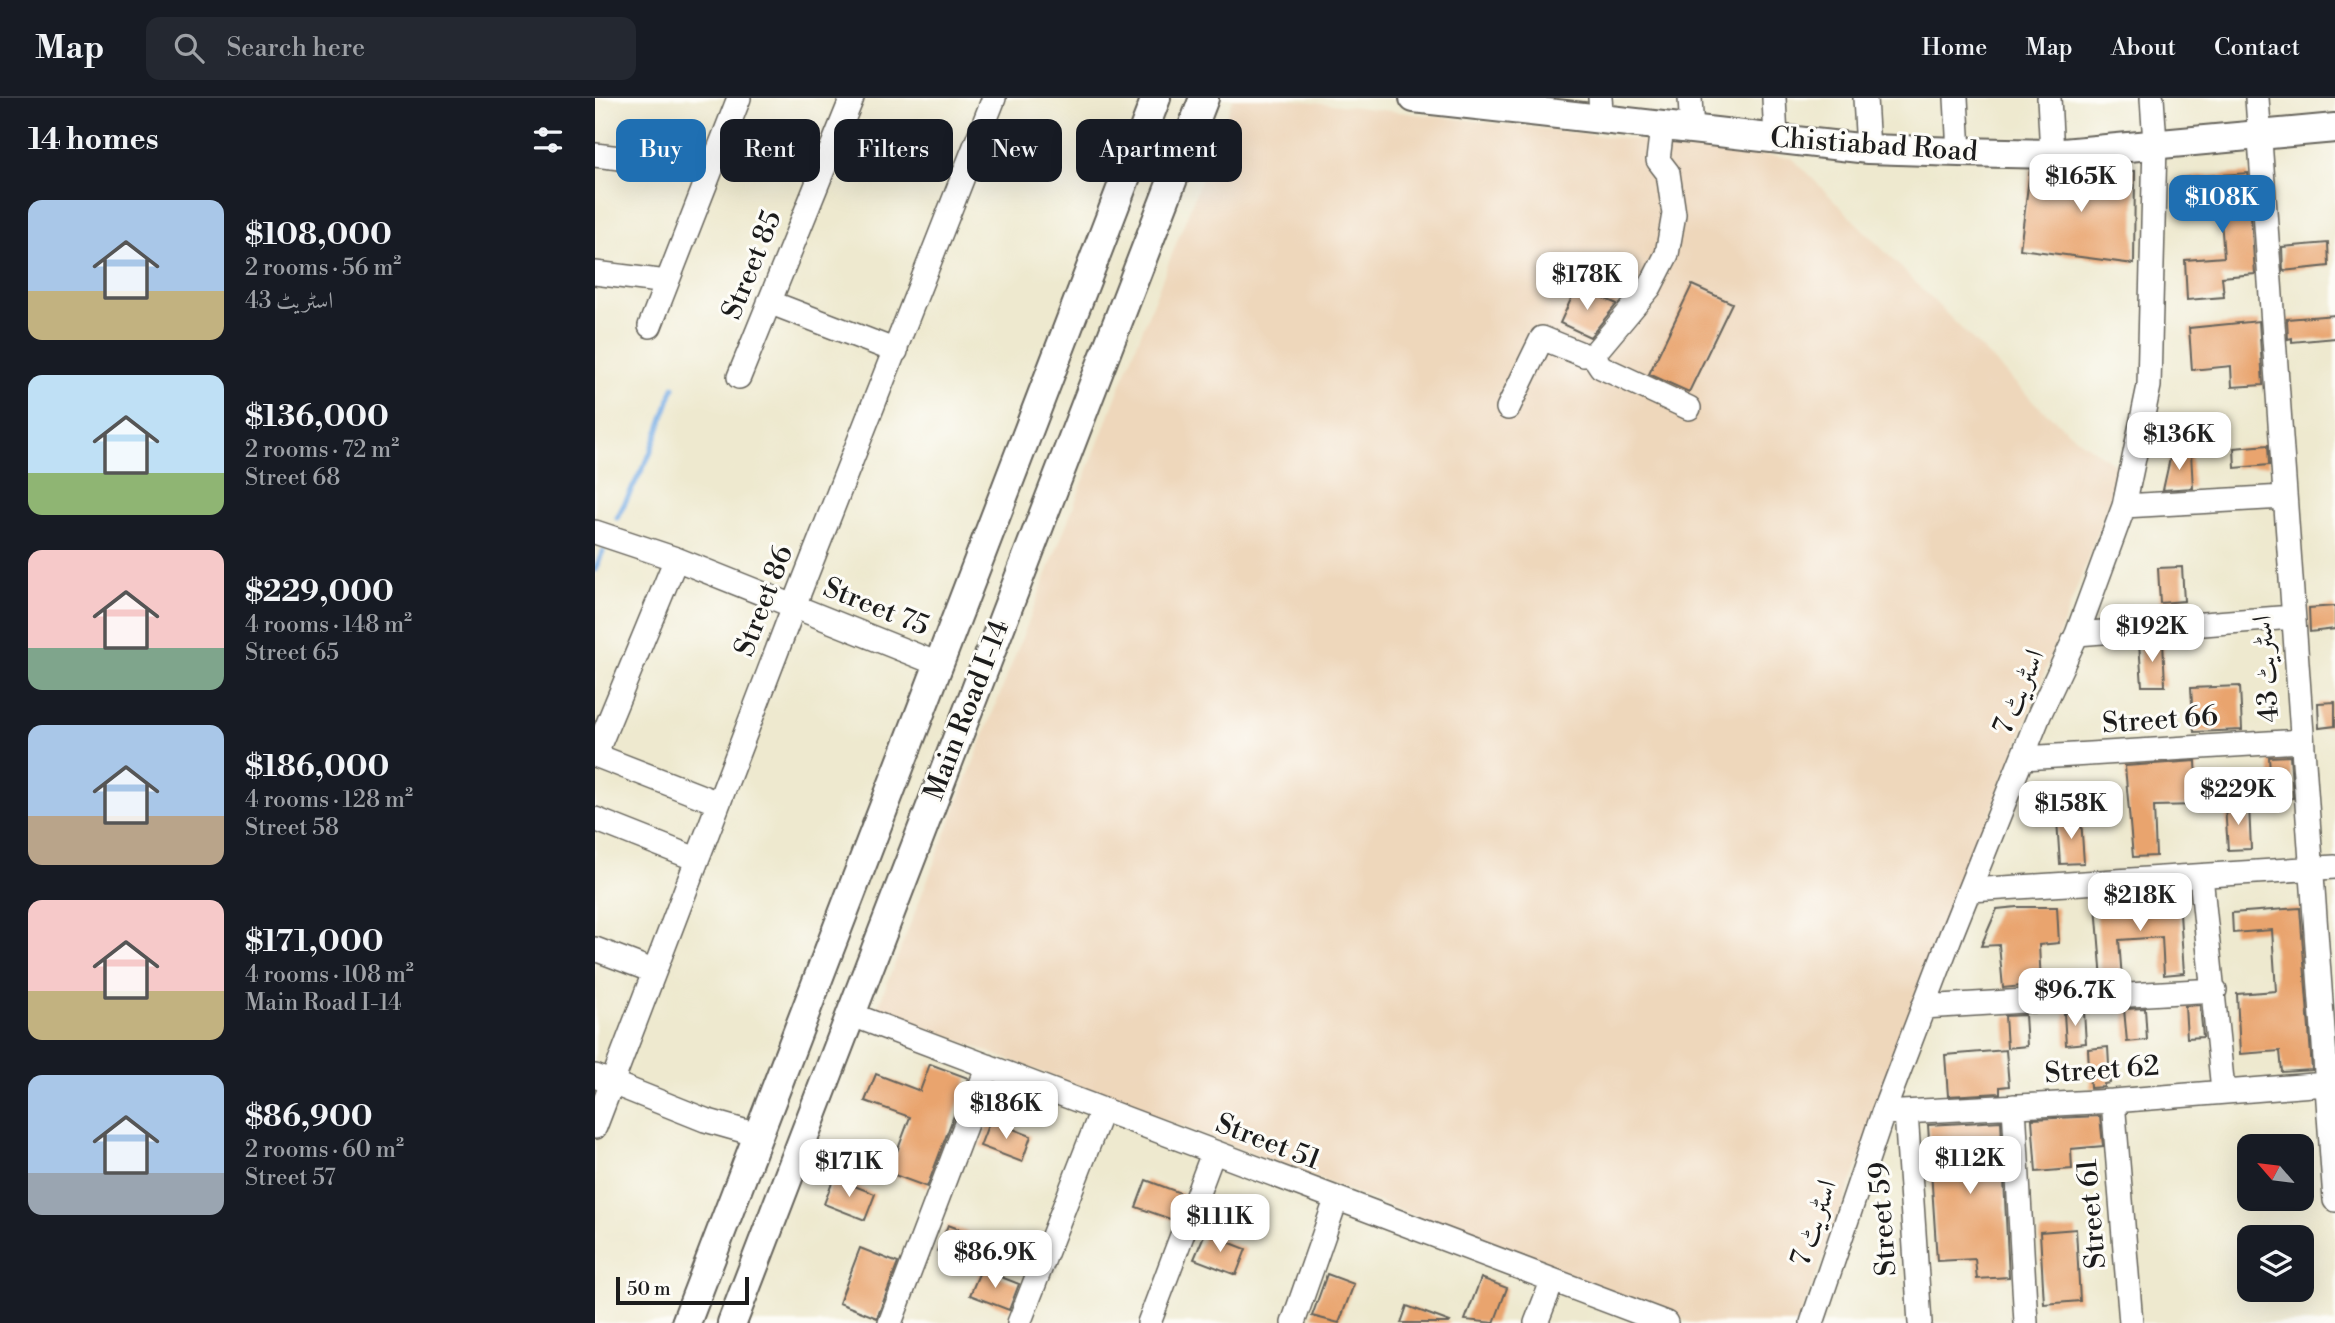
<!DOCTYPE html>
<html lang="en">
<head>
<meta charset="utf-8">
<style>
	body { margin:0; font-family:"Libre Bodoni",Amiri,serif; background:#242831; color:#f1f3f6; height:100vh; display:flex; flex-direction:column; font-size:26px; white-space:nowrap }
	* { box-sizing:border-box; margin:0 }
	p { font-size:23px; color:#9ea1a6 }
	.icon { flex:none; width:38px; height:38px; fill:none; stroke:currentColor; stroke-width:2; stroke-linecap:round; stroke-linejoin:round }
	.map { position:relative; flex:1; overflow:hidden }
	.panel { display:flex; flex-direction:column; background:#171b24; width:595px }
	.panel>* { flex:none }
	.top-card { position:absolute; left:21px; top:21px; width:665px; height:63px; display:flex; gap:14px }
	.needle { width:46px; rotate:298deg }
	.tools { position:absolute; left:1642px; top:1036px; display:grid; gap:14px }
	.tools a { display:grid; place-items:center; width:77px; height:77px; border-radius:14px; background:#171b24; box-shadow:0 7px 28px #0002; font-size:35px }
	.scale { position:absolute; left:21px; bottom:18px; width:133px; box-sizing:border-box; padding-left:7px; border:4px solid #1c1c1c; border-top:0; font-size:19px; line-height:24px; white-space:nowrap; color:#1c1c1c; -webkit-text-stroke:5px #fdfcf7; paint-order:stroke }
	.price { position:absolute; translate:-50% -60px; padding:0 16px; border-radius:14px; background:#fff; color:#222; font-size:23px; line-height:46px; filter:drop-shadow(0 2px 4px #0008) }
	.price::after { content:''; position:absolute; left:50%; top:42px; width:21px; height:16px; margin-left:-10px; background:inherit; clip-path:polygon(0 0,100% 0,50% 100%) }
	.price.active { background:#1f6fb2; color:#fff }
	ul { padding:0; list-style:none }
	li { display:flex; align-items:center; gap:21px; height:175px; padding:0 28px }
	li span { display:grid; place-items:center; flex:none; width:196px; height:140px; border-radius:14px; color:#555 }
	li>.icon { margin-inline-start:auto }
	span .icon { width:84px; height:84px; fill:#fffc; stroke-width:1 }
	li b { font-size:30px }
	h2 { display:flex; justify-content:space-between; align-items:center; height:84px; padding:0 28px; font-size:30px }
	.tag { padding:0 24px; border-radius:14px; background:#171b24; box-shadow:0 7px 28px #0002; font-size:24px; line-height:63px }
	.tag.active { background:#1f6fb2; color:#fff }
	header { display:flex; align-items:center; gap:42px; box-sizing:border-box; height:98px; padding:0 35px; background:#171b24; border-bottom:2px solid #363941 }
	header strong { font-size:33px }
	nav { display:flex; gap:38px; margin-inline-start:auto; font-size:24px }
	.search { width:490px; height:63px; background:#242831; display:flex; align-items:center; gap:18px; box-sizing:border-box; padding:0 24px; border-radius:14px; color:#9ea1a6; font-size:26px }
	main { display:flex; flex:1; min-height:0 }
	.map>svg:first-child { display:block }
	.built { fill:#eed7bb }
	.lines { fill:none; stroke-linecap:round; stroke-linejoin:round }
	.stream { stroke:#77ade5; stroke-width:5 }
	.building { fill:#e9a46e }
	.minor-casing { stroke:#66645b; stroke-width:26 }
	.major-casing { stroke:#66645b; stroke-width:32 }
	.minor { stroke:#fff; stroke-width:23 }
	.major { stroke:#fff; stroke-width:28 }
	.labels { text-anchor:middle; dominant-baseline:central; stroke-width:6; stroke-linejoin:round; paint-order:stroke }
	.street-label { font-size:28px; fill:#1c1c1c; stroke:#fdfcf7 }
</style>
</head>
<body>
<header>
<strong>Map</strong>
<div class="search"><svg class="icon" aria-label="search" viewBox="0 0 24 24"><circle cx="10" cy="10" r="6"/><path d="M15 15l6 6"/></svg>Search here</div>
<nav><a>Home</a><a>Map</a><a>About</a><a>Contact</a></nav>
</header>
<main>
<section class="panel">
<h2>14 homes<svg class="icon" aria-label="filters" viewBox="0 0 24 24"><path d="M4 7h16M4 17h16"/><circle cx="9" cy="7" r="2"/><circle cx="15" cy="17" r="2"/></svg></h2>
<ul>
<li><span style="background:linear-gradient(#a9c7e8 65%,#c2b280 0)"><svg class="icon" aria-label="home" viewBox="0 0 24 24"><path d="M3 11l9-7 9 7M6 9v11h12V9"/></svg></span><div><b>$108,000</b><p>2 rooms · 56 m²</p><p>اسٹریٹ 43</p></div></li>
<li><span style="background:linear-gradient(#bfe0f5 70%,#8fb573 0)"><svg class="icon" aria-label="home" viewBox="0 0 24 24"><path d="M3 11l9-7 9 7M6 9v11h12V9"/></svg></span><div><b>$136,000</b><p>2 rooms · 72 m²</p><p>Street 68</p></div></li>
<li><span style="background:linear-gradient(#f6c9c9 70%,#7fa58c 0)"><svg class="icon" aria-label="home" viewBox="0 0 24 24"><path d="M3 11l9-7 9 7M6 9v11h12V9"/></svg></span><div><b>$229,000</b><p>4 rooms · 148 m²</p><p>Street 65</p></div></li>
<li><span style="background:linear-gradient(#a9c7e8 65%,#b9a48a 0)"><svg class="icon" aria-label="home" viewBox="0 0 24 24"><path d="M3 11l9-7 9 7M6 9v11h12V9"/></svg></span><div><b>$186,000</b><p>4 rooms · 128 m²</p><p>Street 58</p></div></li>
<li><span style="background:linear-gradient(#f6c9c9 65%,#c2b280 0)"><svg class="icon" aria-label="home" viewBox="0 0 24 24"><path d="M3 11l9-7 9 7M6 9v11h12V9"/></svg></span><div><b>$171,000</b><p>4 rooms · 108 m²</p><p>Main Road I-14</p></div></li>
<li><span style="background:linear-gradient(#a9c7e8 70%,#9aa5b1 0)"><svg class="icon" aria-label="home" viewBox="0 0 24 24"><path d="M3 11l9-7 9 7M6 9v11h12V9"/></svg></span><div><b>$86,900</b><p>2 rooms · 60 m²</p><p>Street 57</p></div></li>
</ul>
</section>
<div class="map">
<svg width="1740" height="1225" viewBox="0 0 1740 1225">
	<rect width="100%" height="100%" fill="#fdfcf7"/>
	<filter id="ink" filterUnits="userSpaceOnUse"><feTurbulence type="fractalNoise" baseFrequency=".0143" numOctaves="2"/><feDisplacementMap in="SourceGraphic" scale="14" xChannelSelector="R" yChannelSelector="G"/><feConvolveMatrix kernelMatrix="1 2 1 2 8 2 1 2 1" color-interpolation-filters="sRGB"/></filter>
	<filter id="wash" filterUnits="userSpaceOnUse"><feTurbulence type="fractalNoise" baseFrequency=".00686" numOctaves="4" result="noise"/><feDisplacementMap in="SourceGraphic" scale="28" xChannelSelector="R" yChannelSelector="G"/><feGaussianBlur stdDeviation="1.57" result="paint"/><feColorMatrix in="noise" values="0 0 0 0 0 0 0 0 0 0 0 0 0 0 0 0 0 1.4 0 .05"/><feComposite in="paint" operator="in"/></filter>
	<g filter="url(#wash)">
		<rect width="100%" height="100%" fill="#eee9cf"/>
		<path class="built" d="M 638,0 L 685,0 L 1197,60 L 1440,305 L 1481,340 L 1527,371 L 1203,1225 L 1097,1225 L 282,911 Z"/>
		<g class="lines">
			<path class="stream" d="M 22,420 L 55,356 L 79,289
				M 0,472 L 8,453"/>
		</g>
		<g id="blocks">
			<path class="building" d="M 1476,71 L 1540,73 L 1539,166 L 1425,151 L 1435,72 Z
				M 1653,75 L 1660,176 L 1627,179 L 1629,199 L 1592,202 L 1590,162 L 1629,159 L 1624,97 L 1587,100 L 1586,80 Z
				M 1733,145 L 1734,168 L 1688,173 L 1687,149 Z
				M 1097,187 L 1137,205 L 1094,294 L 1054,276 Z
				M 982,188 L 1022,206 L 995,239 L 965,225 Z
				M 1740,217 L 1740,240 L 1697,244 L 1697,240 L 1693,241 L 1692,221 Z
				M 1664,223 L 1668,287 L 1637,289 L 1636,268 L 1597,272 L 1594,230 Z
				M 1673,347 L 1674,367 L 1640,370 L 1639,350 Z
				M 1596,355 L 1598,390 L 1568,392 L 1576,356 Z
				M 1587,469 L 1589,503 L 1565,505 L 1563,470 Z
				M 1740,508 L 1740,531 L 1715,534 L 1714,510 Z
				M 1568,543 L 1570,588 L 1547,588 L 1544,545 Z
				M 1645,588 L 1647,632 L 1599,634 L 1596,590 Z
				M 1740,604 L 1740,628 L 1724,630 L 1723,605 Z
				M 1695,658 L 1698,700 L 1677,701 L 1674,659 Z
				M 1601,663 L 1603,707 L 1559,708 L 1561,758 L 1538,759 L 1530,668 Z
				M 1654,707 L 1656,751 L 1633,752 L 1630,708 Z
				M 1486,720 L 1489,765 L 1465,766 L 1462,722 Z
				M 1584,801 L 1589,875 L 1569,877 L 1567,839 L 1524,842 L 1527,881 L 1507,882 L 1501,807 Z
				M 1422,809 L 1462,809 L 1464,845 L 1444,847 L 1446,886 L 1408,890 L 1404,847 L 1386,848 L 1402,811 Z
				M 1705,810 L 1717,972 L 1687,974 L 1685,953 L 1645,956 L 1642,896 L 1681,893 L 1677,832 L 1638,835 L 1637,815 Z
				M 1605,907 L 1608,939 L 1592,940 L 1590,908 Z
				M 1550,910 L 1552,942 L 1532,944 L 1529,911 Z
				M 1489,914 L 1491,945 L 1471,947 L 1469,915 Z
				M 1430,917 L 1432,948 L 1412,950 L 1410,918 Z
				M 1513,949 L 1515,985 L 1509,986 L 1509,989 L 1495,990 L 1493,951 Z
				M 1411,952 L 1414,988 L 1405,989 L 1405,995 L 1353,998 L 1350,957 Z
				M 335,966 L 373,980 L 332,1089 L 294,1075 L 315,1019 L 270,1003 L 281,976 L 325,993 Z
				M 1505,1018 L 1508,1048 L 1476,1051 L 1477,1071 L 1441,1074 L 1437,1021 Z
				M 395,1022 L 436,1038 L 427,1064 L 385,1048 Z
				M 1406,1023 L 1414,1179 L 1382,1181 L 1380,1161 L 1342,1163 L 1333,1027 Z
				M 239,1080 L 280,1096 L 270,1122 L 229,1106 Z
				M 551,1082 L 588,1096 L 578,1122 L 541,1109 Z
				M 353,1127 L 394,1142 L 384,1169 L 342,1153 Z
				M 1481,1131 L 1485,1203 L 1449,1206 L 1445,1134 Z
				M 610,1135 L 651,1151 L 641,1177 L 599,1161 Z
				M 265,1150 L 303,1165 L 282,1220 L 244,1205 Z
				M 386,1171 L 424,1186 L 414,1212 L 375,1197 Z
				M 732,1176 L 759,1186 L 744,1225 L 717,1218 Z
				M 886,1180 L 912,1190 L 899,1225 L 870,1222 Z
				M 812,1208 L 855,1224 L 854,1225 L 806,1225 Z"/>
		</g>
	</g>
	<g filter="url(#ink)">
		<use href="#blocks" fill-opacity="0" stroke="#66645b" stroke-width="2"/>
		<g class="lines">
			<g class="minor-casing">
				<path id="minor" d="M 1005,0 L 1007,23
					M 1095,0 L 1097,33
					M 1179,0 L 1181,41
					M 1270,0 L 1273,51
					M 1361,0 L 1364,54
					M 1454,0 L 1457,56
					M 1662,0 L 1740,1102
					M 0,57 L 116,71
					M 0,175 L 72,184
					M 174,204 L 301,253
					M 55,228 L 144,0
					M 998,257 L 1006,269 L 1094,310
					M 144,279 L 257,0
					M 913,310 L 947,240 L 989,257 L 998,257 L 1055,189 L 1072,156 L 1079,116 L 1073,75 L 1063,62 L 1067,29
					M 1529,408 L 1689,399
					M 0,434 L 81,461 L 343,566
					M 81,461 L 0,657 L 123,705
					M 1482,536 L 1697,519
					M 1428,660 L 1706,643
					M 0,721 L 101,761
					M 1606,778 L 1628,992
					M 1376,792 L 1740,769
					M 0,851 L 58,873
					M 1328,909 L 1620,892
					M 255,916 L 1071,1225
					M 0,978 L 110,1022 L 163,1037
					M 1518,1003 L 1536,1225
					M 1419,1008 L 1431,1225
					M 1311,1014 L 1325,1225
					M 1288,1015 L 1518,1003 L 1731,986
					M 0,1029 L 199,508 L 399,0
					M 295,1225 L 393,968
					M 424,1225 L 507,1012
					M 554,1225 L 618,1055
					M 698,1225 L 741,1102
					M 941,1225 L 957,1184
					M 1217,1225 L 1288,1015 L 1356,837 L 1445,615 L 1482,536 L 1529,408 L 1554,288 L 1560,45 L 1557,0"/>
			</g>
			<g class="major-casing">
				<path id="major" d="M 819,0 L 1273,51 L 1364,54 L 1457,56 L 1740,30
					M 91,1225 L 561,0
					M 137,1225 L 609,0"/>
			</g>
			<use href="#minor" class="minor"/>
			<use href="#major" class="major"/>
		</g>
	</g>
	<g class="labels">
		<g class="street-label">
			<text transform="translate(1279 47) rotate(4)">Chistiabad Road</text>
			<text transform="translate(157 167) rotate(-68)">Street 85</text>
			<text transform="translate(169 503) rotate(-69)">Street 86</text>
			<text transform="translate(281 509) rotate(22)">Street 75</text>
			<text transform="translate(1671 571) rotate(-94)">اسٹریٹ 43</text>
			<text transform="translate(1424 594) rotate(-67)">اسٹریٹ 7</text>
			<text transform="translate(372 612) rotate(-69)">Main Road I-14</text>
			<text transform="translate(1565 622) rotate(-4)">Street 66</text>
			<text transform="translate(1507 972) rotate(-4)">Street 62</text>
			<text transform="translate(673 1044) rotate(21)">Street 51</text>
			<text transform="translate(1497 1116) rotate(-95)">Street 61</text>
			<text transform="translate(1288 1121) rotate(-94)">Street 59</text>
			<text transform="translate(1219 1125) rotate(-71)">اسٹریٹ 7</text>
		</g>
	</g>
</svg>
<div class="tools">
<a><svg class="needle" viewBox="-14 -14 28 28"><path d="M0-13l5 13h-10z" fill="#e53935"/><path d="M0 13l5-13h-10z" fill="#9ea1a6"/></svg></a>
<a><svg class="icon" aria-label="layers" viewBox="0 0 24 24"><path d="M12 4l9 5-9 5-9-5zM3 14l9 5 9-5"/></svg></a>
</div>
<div class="scale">50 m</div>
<b class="price" style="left:1486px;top:116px">$165K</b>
<b class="price active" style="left:1627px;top:137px">$108K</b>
<b class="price" style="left:992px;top:214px">$178K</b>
<b class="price" style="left:1584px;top:374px">$136K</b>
<b class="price" style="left:1557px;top:566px">$192K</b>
<b class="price" style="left:1643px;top:729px">$229K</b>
<b class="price" style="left:1476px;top:743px">$158K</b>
<b class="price" style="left:1545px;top:835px">$218K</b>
<b class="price" style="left:1480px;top:930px">$96.7K</b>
<b class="price" style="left:411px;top:1043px">$186K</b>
<b class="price" style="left:1375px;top:1098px">$112K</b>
<b class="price" style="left:254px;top:1101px">$171K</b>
<b class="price" style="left:625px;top:1156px">$111K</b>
<b class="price" style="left:400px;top:1192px">$86.9K</b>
<div class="top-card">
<a class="tag active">Buy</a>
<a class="tag">Rent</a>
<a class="tag">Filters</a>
<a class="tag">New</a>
<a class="tag">Apartment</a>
</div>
</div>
</main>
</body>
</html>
